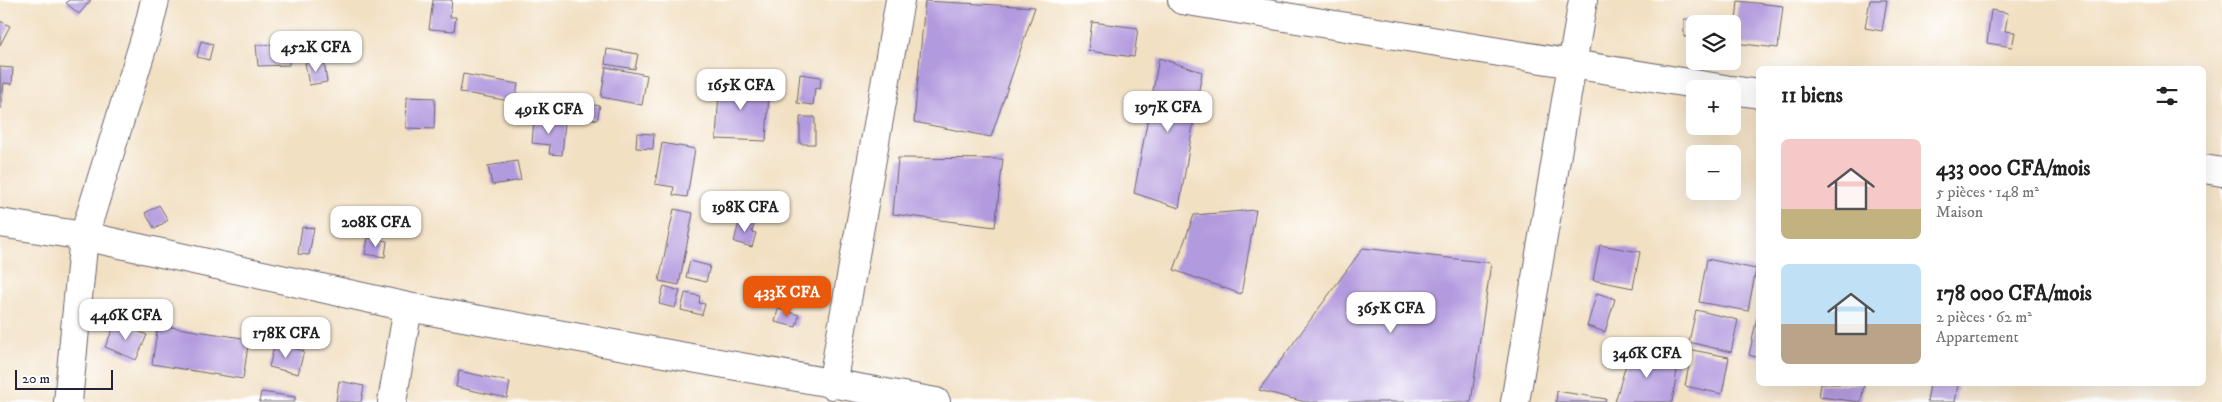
<!DOCTYPE html>
<html lang="fr">
<head>
<meta charset="utf-8">
<style>
	body { margin:0; font-family:"IM FELL DW Pica",serif; background:#f6f6f6; color:#222; height:100vh; display:flex; flex-direction:column; font-size:19px; white-space:nowrap }
	* { box-sizing:border-box; margin:0 }
	p { font-size:16px; color:#767676 }
	.icon { flex:none; width:28px; height:28px; fill:none; stroke:currentColor; stroke-width:2; stroke-linecap:round; stroke-linejoin:round }
	.map { position:relative; flex:1; overflow:hidden }
	.drawer { position:absolute; left:1756px; top:66px; width:450px; height:320px; display:flex; flex-direction:column; background:#fff; border-radius:8px; box-shadow:0 5px 20px #0002 }
	.drawer>* { flex:none }
	.tools { position:absolute; left:1686px; top:15px; display:grid; gap:10px }
	.tools a { display:grid; place-items:center; width:55px; height:55px; border-radius:8px; background:#fff; box-shadow:0 5px 20px #0002; font-size:25px }
	.scale { position:absolute; left:15px; bottom:12px; width:98px; box-sizing:border-box; padding-left:5px; border:2px solid #22223b; border-top:0; font-size:14px; line-height:18px; white-space:nowrap; color:#22223b; -webkit-text-stroke:4px #fff; paint-order:stroke }
	.price { position:absolute; translate:-50% -42px; padding:0 11px; border-radius:10px; background:#fff; color:#222; font-size:16px; line-height:32px; filter:drop-shadow(0 1px 2px #0008) }
	.price::after { content:''; position:absolute; left:50%; top:30px; width:15px; height:11px; margin-left:-8px; background:inherit; clip-path:polygon(0 0,100% 0,50% 100%) }
	.price.selected { background:#ea580c; color:#fff }
	ul { padding:0; list-style:none }
	li { display:flex; align-items:center; gap:15px; height:125px; padding:0 25px }
	li span { display:grid; place-items:center; flex:none; width:140px; height:100px; border-radius:8px; color:#555 }
	li>.icon { margin-inline-start:auto }
	span .icon { width:60px; height:60px; fill:#fffc; stroke-width:1 }
	li b { font-size:21px }
	h2 { display:flex; justify-content:space-between; align-items:center; height:60px; padding:0 25px; font-size:21px }
	.map>svg:first-child { display:block }
	.building { fill:#b29ade }
	.lines { fill:none; stroke-linecap:round; stroke-linejoin:round }
	.minor-casing { stroke:#6b646b; stroke-width:30 }
	.minor { stroke:#fff; stroke-width:28 }
</style>
</head>
<body>
<div class="map">
<svg width="2222" height="402" viewBox="0 0 2222 402">
	<rect width="100%" height="100%" fill="#fff"/>
	<filter id="ink" filterUnits="userSpaceOnUse"><feTurbulence type="fractalNoise" baseFrequency=".02" numOctaves="2"/><feDisplacementMap in="SourceGraphic" scale="10" xChannelSelector="R" yChannelSelector="G"/><feConvolveMatrix kernelMatrix="1 2 1 2 8 2 1 2 1" color-interpolation-filters="sRGB"/></filter>
	<filter id="wash" filterUnits="userSpaceOnUse"><feTurbulence type="fractalNoise" baseFrequency=".0096" numOctaves="4" result="noise"/><feDisplacementMap in="SourceGraphic" scale="20" xChannelSelector="R" yChannelSelector="G"/><feGaussianBlur stdDeviation="1.12" result="paint"/><feColorMatrix in="noise" values="0 0 0 0 0 0 0 0 0 0 0 0 0 0 0 0 0 1.4 0 .05"/><feComposite in="paint" operator="in"/></filter>
	<g filter="url(#wash)">
		<rect width="100%" height="100%" fill="#f2e0c3"/>
		<g id="blocks">
			<path class="building" d="M 69,0 L 91,0 L 79,14 L 66,3 Z
				M 433,0 L 452,0 L 450,17 L 456,17 L 454,31 L 429,29 Z
				M 1870,0 L 1887,0 L 1882,31 L 1865,28 Z
				M 925,1 L 1035,7 L 991,137 L 914,122 Z
				M 1738,1 L 1783,6 L 1778,48 L 1734,43 Z
				M 1991,10 L 2008,13 L 2005,31 L 2015,32 L 2012,47 L 1987,43 Z
				M 1684,19 L 1707,20 L 1707,24 L 1695,24 L 1695,37 L 1684,37 Z
				M 0,21 L 10,26 L 0,45 Z
				M 1092,22 L 1138,28 L 1134,57 L 1088,51 Z
				M 201,41 L 213,44 L 209,60 L 197,57 Z
				M 289,44 L 289,65 L 258,66 L 256,45 Z
				M 607,49 L 638,54 L 635,69 L 605,64 Z
				M 1159,58 L 1202,72 L 1179,208 L 1134,193 Z
				M 324,61 L 327,82 L 309,85 L 305,63 Z
				M 0,67 L 13,68 L 12,84 L 4,83 L 1,109 Z
				M 606,67 L 647,75 L 642,105 L 601,97 Z
				M 463,74 L 518,84 L 515,102 L 460,92 Z
				M 800,74 L 821,77 L 820,89 L 815,88 L 813,105 L 797,103 Z
				M 720,76 L 750,78 L 749,92 L 769,93 L 766,141 L 716,139 Z
				M 407,97 L 435,98 L 434,129 L 406,128 Z
				M 583,103 L 600,106 L 597,120 L 579,116 Z
				M 800,117 L 815,117 L 815,144 L 800,144 Z
				M 534,119 L 565,122 L 562,155 L 549,154 L 550,145 L 532,143 Z
				M 637,133 L 654,134 L 653,149 L 636,148 Z
				M 662,143 L 695,149 L 687,197 L 673,195 L 674,187 L 655,184 Z
				M 898,158 L 1003,159 L 995,227 L 893,214 Z
				M 517,161 L 521,180 L 492,185 L 488,166 Z
				M 159,205 L 168,220 L 155,229 L 145,213 Z
				M 674,209 L 693,213 L 679,285 L 659,281 Z
				M 1256,210 L 1241,294 L 1174,270 L 1194,215 Z
				M 740,218 L 755,222 L 752,232 L 756,233 L 752,247 L 734,242 Z
				M 302,227 L 314,228 L 309,255 L 298,254 Z
				M 368,238 L 387,241 L 385,257 L 365,254 Z
				M 1600,245 L 1640,252 L 1633,288 L 1593,280 Z
				M 1363,248 L 1491,263 L 1471,402 L 1305,402 L 1259,390 Z
				M 1707,259 L 1756,269 L 1748,311 L 1699,302 Z
				M 690,261 L 710,266 L 706,282 L 686,277 Z
				M 755,277 L 785,285 L 779,307 L 748,298 Z
				M 664,286 L 680,291 L 675,308 L 659,304 Z
				M 685,293 L 700,296 L 699,303 L 705,304 L 702,315 L 681,310 Z
				M 1597,293 L 1615,299 L 1605,332 L 1587,326 Z
				M 778,309 L 799,315 L 796,327 L 775,322 Z
				M 1696,310 L 1738,320 L 1731,352 L 1689,342 Z
				M 1757,317 L 1759,317 L 1759,358 L 1749,355 Z
				M 116,322 L 147,335 L 136,360 L 105,347 Z
				M 158,325 L 249,339 L 243,379 L 152,364 Z
				M 275,343 L 304,351 L 298,374 L 269,367 Z
				M 1631,348 L 1678,364 L 1672,402 L 1615,402 Z
				M 1692,350 L 1729,357 L 1722,394 L 1685,386 Z
				M 459,371 L 510,382 L 507,398 L 456,387 Z
				M 339,381 L 364,386 L 361,402 L 336,402 Z
				M 1821,384 L 1864,384 L 1861,402 L 1819,397 Z
				M 1930,384 L 1958,384 L 1955,402 L 1927,402 Z
				M 1557,391 L 1606,399 L 1605,402 L 1556,402 Z
				M 261,392 L 295,397 L 295,402 L 259,402 Z"/>
		</g>
	</g>
	<g filter="url(#ink)">
		<use href="#blocks" fill-opacity="0" stroke="#6b646b" stroke-width="1"/>
		<g class="lines">
			<g class="minor-casing">
				<path id="minor" d="M 1182,0 L 1725,89
					M 1732,90 L 1759,94
					M 2204,169 L 2222,172
					M 0,223 L 84,236 L 408,307 L 936,402
					M 832,385 L 900,0
					M 68,402 L 84,236 L 148,29 L 155,0
					M 392,402 L 408,307
					M 1515,402 L 1583,0"/>
			</g>
			<use href="#minor" class="minor"/>
		</g>
	</g>
</svg>
<div class="tools">
<a><svg class="icon" aria-label="layers" viewBox="0 0 24 24"><path d="M12 4l9 5-9 5-9-5zM3 14l9 5 9-5"/></svg></a>
<a>+</a>
<a>−</a>
</div>
<div class="scale">20 m</div>
<b class="price" style="left:316px;top:73px">452K CFA</b>
<b class="price" style="left:741px;top:111px">165K CFA</b>
<b class="price" style="left:1168px;top:133px">197K CFA</b>
<b class="price" style="left:549px;top:135px">491K CFA</b>
<b class="price" style="left:745px;top:233px">198K CFA</b>
<b class="price" style="left:376px;top:248px">208K CFA</b>
<b class="price selected" style="left:787px;top:318px">433K CFA</b>
<b class="price" style="left:1391px;top:334px">365K CFA</b>
<b class="price" style="left:126px;top:341px">446K CFA</b>
<b class="price" style="left:286px;top:359px">178K CFA</b>
<b class="price" style="left:1647px;top:379px">346K CFA</b>
<section class="drawer">
<h2>11 biens<svg class="icon" aria-label="filters" viewBox="0 0 24 24"><path d="M4 7h16M4 17h16"/><circle cx="9" cy="7" r="2"/><circle cx="15" cy="17" r="2"/></svg></h2>
<ul>
<li><span style="background:linear-gradient(#f6c9c9 70%,#c2b280 0)"><svg class="icon" aria-label="home" viewBox="0 0 24 24"><path d="M3 11l9-7 9 7M6 9v11h12V9"/></svg></span><div><b>433 000 CFA/mois</b><p>5 pièces · 148 m²</p><p>Maison</p></div></li>
<li><span style="background:linear-gradient(#bfe0f5 60%,#b9a48a 0)"><svg class="icon" aria-label="home" viewBox="0 0 24 24"><path d="M3 11l9-7 9 7M6 9v11h12V9"/></svg></span><div><b>178 000 CFA/mois</b><p>2 pièces · 62 m²</p><p>Appartement</p></div></li>
</ul>
</section>
</div>
</body>
</html>
